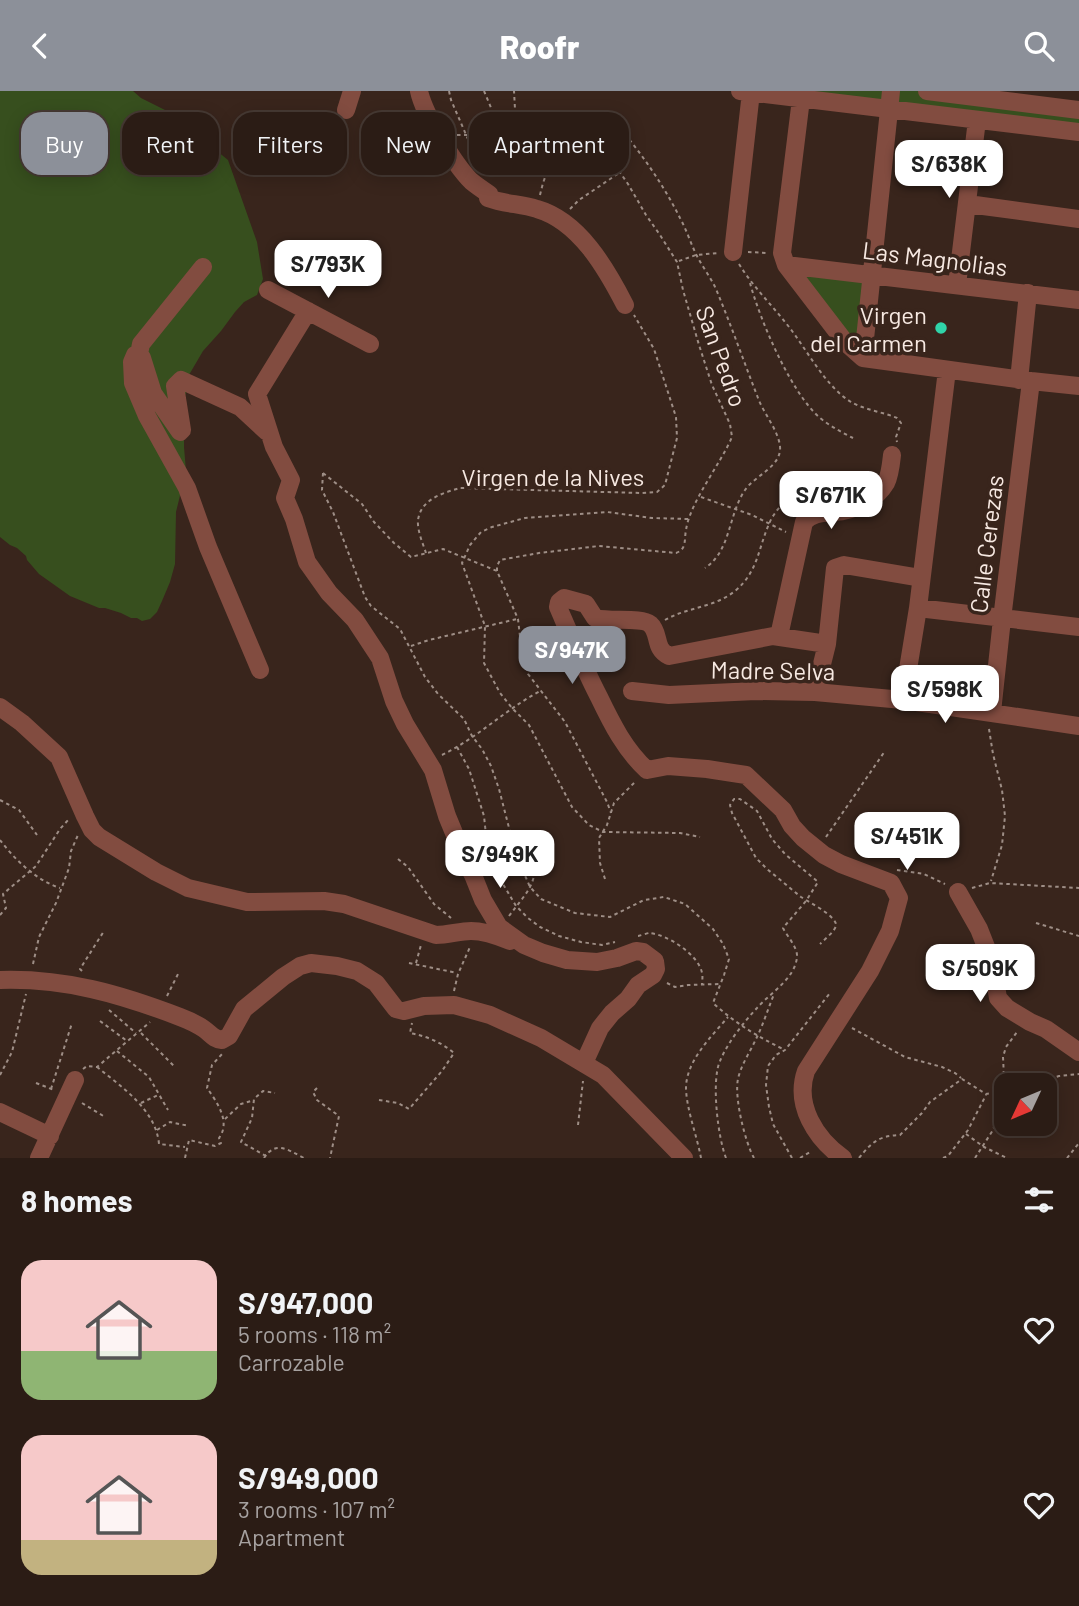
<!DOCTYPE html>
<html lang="en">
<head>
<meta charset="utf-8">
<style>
	body { margin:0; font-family:Barlow,sans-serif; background:#33251e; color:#f1f3f6; height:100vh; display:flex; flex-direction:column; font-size:26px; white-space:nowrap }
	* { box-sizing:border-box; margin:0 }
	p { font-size:23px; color:#a6a1a0 }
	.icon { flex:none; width:38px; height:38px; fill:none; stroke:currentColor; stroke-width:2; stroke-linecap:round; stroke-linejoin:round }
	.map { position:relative; height:1067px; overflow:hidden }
	.side { display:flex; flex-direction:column; background:#2b1c15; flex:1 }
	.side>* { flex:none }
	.top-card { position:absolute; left:21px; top:21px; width:700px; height:63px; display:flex; gap:14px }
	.needle { width:46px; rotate:226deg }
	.fabs { position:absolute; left:994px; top:982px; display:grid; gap:14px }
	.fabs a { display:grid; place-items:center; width:63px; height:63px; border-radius:14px; background:#2b1c15; box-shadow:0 4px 18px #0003,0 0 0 2px #473a34; font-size:35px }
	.price { position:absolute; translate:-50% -60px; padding:0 16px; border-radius:14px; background:#fff; color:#222; font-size:23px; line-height:46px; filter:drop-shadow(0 2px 4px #0008) }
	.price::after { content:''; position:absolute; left:50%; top:42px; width:21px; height:16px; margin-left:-10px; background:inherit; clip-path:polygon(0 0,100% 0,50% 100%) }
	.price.current { background:#8c9099; color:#fff }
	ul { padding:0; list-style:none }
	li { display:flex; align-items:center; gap:21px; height:175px; padding:0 21px }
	li span { display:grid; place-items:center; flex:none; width:196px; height:140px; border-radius:21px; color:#555 }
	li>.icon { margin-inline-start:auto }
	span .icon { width:84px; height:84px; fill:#fffc; stroke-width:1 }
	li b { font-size:30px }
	h2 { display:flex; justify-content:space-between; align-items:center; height:84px; padding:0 21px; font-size:30px }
	.tag { padding:0 24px; border-radius:21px; background:#2b1c15; box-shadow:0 4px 18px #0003,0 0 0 2px #473a34; font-size:24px; line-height:63px }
	.tag.current { background:#8c9099; color:#fff }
	header { display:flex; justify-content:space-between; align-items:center; height:91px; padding:0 21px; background:#8c9099; color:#fff; font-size:32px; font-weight:800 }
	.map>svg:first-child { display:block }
	.green { fill:#374f1e }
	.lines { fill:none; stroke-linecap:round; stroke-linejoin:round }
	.path { stroke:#9e8e86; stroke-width:2; stroke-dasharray:3.5 3.5; stroke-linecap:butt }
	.minor { stroke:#824c40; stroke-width:18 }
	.poi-dot { fill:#30d4a9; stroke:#39251c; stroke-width:2.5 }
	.labels { text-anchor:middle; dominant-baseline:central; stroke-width:7; stroke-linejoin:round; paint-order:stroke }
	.street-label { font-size:24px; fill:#f7e9e2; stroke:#39251c }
	.poi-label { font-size:24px; fill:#f7e9e2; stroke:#39251c; text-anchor:end }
</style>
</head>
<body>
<header><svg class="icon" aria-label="back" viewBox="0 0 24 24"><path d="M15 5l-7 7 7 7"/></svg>Roofr<svg class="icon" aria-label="search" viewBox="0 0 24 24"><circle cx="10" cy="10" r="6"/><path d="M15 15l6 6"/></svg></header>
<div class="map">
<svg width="1079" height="1067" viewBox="0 0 1079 1067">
	<rect width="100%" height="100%" fill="#39251c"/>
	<path class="green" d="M 0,0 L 133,0 L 141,7 L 165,19 L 182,25 L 194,32 L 199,36 L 217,60 L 228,69 L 257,151 L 263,188 L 257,204 L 244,211 L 235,221 L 221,240 L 203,260 L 186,289 L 187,298 L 184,308 L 184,356 L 186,380 L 176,421 L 175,473 L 170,491 L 162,510 L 157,521 L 150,528 L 142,530 L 137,527 L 131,527 L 121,522 L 105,517 L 99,517 L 70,505 L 39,483 L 27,469 L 26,465 L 17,457 L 10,454 L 0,446 Z
		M 802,0 L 927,0 L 1079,19 L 1079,41 Z
		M 795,179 L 868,187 L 860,259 Z"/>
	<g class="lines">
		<path class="path" d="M 449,0 L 451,9 L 474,62
			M 484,0 L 497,31
			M 457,44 L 467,44 L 517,23
			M 601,57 L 619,45 L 625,43 C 646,69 665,97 680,127 C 686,138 690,150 695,161 C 701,174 710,185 716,198 C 731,234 744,271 758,307 C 764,323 778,339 780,355 C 782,376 755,384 745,399 C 728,424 731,460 705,477
			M 540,104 L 543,92 L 563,37
			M 570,118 L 579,109 L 619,82
			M 748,161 L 767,162
			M 679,170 L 696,164 L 718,162
			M 739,173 C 753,196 773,215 789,236 C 807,259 826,296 851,311 C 865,319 883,321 897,327 L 901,332 L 896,346 L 897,351
			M 750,192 C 760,229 791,302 820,327 C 830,335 841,341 853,347
			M 323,382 L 322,399 L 333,421 L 365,506 L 371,515 L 400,538 L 425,586 L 438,603 L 464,628 L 472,645 L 482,658 L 491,675 L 499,698 L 516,764 L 530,796 L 541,808 L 575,822 L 610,826 L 644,809 L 664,806 L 685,813 L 713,838 L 723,853 L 729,868 L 724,884 L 713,912 C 735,932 758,946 785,959
			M 323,382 L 362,413 L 374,431 L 394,452 L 411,466 L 443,458 L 497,480 L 518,528 L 521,554 L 528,583 L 565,631 L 607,711 L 611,722
			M 701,406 L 752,424 L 786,441
			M 688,428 L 652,427 L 607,421 L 525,427 L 492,436 L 481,441 L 470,454 L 462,472 L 485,535 L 484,572 L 500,602 L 512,617 L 529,634 L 572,716 L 589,734 L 603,741 L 680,742 L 700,746
			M 426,462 C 423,453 417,439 418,429 C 421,408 443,402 460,397 L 641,402 L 657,401 L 665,394 L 677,347 L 676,326 L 654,258 L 634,224
			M 497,480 L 497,475 L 500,469 L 539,462 L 599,455 L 676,462 C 687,458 684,449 686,439 C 690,411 720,374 732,346 L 730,333 L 712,294 L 699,254 L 683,199 L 677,171 L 660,144 L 646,124 L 628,93 L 608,64 L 595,51 L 577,39 L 529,31 L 520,27 L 515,18 L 514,0
			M 665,529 C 687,516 714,517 735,500 C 758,481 758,458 769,433 C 772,425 778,418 784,411 C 798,395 805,392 825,389
			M 411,555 L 429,549 L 517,528
			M 989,638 L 993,663 L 1002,699 L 1005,725 L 1002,754 L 991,790
			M 457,656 L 469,678 L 484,725 L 488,763 L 500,788 L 516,815 L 528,827 L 540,836 L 559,845 L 581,851 L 602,854 L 615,851
			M 442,664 C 477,647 505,619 540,600
			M 0,709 L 19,719 L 37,744
			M 826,746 L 885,660
			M 0,749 C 15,769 36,789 60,797
			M 398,768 L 408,776 L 434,813 L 451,827
			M 897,779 L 924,783 L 945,793
			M 605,788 L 600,772 L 599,747 L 607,734 L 614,712 L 636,690
			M 972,797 L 990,792 L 1079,797
			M 0,824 L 6,817 L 3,803 L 36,775 L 60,738 L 69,728
			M 509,825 C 525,803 538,794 535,764
			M 1036,832 L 1079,845
			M 638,845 C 639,845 648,842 649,842 C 667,843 699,864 702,882 C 703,886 702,890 702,894
			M 409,872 L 457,882
			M 416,872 L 421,854
			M 33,873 L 39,846 L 56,812 L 69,777 L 71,760 L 78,744
			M 82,880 L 80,878 L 104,840
			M 667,892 L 675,896 L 688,894 L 719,893
			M 454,900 L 458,883 L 470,856
			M 167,905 L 179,881
			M 109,919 L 136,942
			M 100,930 L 127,950
			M 852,937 L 905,966 L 942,976 L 955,982 L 961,987
			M 141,942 L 175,976
			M 117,960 L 149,986 L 168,1019
			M 97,976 C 122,996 156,1019 159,1053 L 185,1056
			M 83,978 L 87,975 L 97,976 L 150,931
			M 0,984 L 12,961 L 26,903
			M 36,992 L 54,999
			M 1030,994 L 1059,985 L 1079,983
			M 317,997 L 313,1001 L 317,1009 L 339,1025 L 330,1067
			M 51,998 L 72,932
			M 379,1009 L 398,1012 L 409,1018 L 442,980 L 454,962 C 441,951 426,945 410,942 L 412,932
			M 82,1012 L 105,1026
			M 141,1012 L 158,1004
			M 225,1028 L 241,1013 L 251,1010
			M 578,1034 L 583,990
			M 157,1039 L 170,1031 L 189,1035
			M 966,1043 L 984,1056 L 1007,1067
			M 266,1065 L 241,1051 L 252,1027 L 254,1008 L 263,1000 L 275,1002
			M 185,1067 L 189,1049 L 215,1055 L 221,1052 L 219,1047 C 231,1031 217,1011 207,997 L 212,974 L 223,962
			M 264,1067 C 276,1049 288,1059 304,1067
			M 701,1067 C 697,1045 686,1017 686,996 C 687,969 711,946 728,926
			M 726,1067 C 718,1047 711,990 720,970 C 728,951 743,932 757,917 C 770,902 795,888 797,866 C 798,857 787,845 783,837 L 806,810 L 818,791 L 785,763 L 772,748 L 757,720 L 740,708 L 734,708 L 730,714 L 732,722 L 756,767 L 767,778 L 801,806 C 809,811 838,826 836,835 C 834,841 825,848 820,853
			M 754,1067 C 745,1051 734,1006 738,988 C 741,974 750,961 756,948 C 763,934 768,918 774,903
			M 792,1067 L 773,1033 L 769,1016 L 766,994 L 768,975 L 776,964 L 785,959 L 830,902
			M 800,1067 L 812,1060
			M 859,1067 C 872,1051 878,1045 900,1044 L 922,1022 L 930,1011 L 962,988 L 986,1003 L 1006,1000
			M 943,1067 L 948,1065 L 968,1039 L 986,1004
			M 975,1067 L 993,1039 L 1005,1007 L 1003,966 L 1006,956 L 1017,941
			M 1067,1067 L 1079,1052"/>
		<path class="minor" d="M 419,0 C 424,23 454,73 471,90 C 477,95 483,99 489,103 L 488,107 C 504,113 521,113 537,118 C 579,130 606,177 625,214
			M 740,0 L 1079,41
			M 802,0 L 782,162 L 786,174 L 845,251 L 863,267 L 1031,290 L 1079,295
			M 927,0 L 1079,19
			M 346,19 L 352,0
			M 968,113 L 1079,128
			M 733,161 L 751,1
			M 786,174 L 1079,209
			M 957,194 L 977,29
			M 268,199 L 370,253
			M 308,220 L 257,303 L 274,356 L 291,389 L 285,407 L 294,428 L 307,471 L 329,502 L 355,529 L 380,567 L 394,610 L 405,633 L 433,679 L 447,725 L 466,771 L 473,784 L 483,809 L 499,836 L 524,854 L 543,862 L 567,869 L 597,871 L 617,867 L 636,860 L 643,861 L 655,870 L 656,878 L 653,884 L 638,894 L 628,908 L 612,922 L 600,937 L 584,972
			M 139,263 L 141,253 L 203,176
			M 863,267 L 891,0
			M 1019,289 L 1028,202
			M 918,517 L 1079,536
			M 779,545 L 804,431 C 812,422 823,422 834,421 C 854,420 876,409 886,392 C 890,384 891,373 892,364
			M 827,553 L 773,545 L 669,565 C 653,557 661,543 650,533 C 641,526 610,531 595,527 L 586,513 L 564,507 L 559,511 L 558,516 C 571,546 584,577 599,606 C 612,633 625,659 647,679 L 668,675 L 707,678 L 746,684 L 783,719 L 792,735 L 803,747 L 824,764 L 841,773 L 891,792 L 899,807 L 890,840 L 870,880 L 806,980 C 794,1014 816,1048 843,1067
			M 260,579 L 208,456 L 187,397 L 147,325 L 133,292 L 132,271 L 135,264 L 139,263 L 142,267 L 153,302 L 180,341 L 182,339 L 175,295 L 181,289 L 240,316 L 267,341
			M 632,600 L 669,604 L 756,600 L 815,601 L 903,609 L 1079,635
			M 815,601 L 827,553 L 835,477 L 844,474 L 921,487
			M 903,609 L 918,517 L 947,279
			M 0,616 L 22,632 L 59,666 L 85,725 L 92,739 L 99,746 L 156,781 L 188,797 L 247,811 L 324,810 L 344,813 L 436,844 C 448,844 460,840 471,840 C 485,840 498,845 510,850
			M 992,621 L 1002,528 L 1031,290
			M 958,801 L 979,838 L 992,871 L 998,907 L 1007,917 L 1030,931 L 1046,938 L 1079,961
			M 0,889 C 65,887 120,903 180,926 C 188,929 197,933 204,938 C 211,943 213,948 222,949 L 229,945 L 244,918 L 283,886 L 300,875 L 311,872 L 337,875 L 357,880 L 376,892 L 396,918 L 404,920 L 424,915 L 454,914 L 490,924 L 541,947 L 603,984 L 684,1067
			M 0,1021 L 50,1045
			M 39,1067 L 75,989"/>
	</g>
	<circle class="poi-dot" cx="941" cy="237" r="7"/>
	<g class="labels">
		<g class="street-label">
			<text transform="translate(935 167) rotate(7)">Las Magnolias</text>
			<text transform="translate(722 265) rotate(70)">San Pedro</text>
			<text x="553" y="385">Virgen de la Nives</text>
			<text transform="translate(986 453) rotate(-83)">Calle Cerezas</text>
			<text transform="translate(773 579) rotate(1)">Madre Selva</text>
		</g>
		<g class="poi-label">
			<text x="927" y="223">Virgen<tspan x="927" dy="28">del Carmen</tspan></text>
		</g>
	</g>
</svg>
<div class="fabs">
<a><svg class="needle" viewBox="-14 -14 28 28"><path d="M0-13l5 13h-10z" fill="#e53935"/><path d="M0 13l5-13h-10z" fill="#a6a1a0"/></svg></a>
</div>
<b class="price" style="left:949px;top:109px">S/638K</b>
<b class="price" style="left:328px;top:209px">S/793K</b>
<b class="price" style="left:831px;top:440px">S/671K</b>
<b class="price current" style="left:572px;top:595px">S/947K</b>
<b class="price" style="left:945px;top:634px">S/598K</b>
<b class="price" style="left:907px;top:781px">S/451K</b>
<b class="price" style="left:500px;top:799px">S/949K</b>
<b class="price" style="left:980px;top:913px">S/509K</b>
<div class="top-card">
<a class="tag current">Buy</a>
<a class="tag">Rent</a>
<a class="tag">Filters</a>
<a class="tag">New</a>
<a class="tag">Apartment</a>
</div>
</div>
<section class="side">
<h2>8 homes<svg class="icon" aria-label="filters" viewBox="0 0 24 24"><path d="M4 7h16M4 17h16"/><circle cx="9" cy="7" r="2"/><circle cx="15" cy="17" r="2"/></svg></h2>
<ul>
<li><span style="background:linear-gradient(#f6c9c9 65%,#8fb573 0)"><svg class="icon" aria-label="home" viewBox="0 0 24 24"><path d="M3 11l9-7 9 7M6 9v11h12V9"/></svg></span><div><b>S/947,000</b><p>5 rooms · 118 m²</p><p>Carrozable</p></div><svg class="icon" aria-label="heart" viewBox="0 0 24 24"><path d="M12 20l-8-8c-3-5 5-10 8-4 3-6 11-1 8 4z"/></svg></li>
<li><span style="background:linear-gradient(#f6c9c9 75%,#c2b280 0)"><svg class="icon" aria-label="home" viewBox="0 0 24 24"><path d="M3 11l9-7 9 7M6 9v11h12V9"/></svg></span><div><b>S/949,000</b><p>3 rooms · 107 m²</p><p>Apartment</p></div><svg class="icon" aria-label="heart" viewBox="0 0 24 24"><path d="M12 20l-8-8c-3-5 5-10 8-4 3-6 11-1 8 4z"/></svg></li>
</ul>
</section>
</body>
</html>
